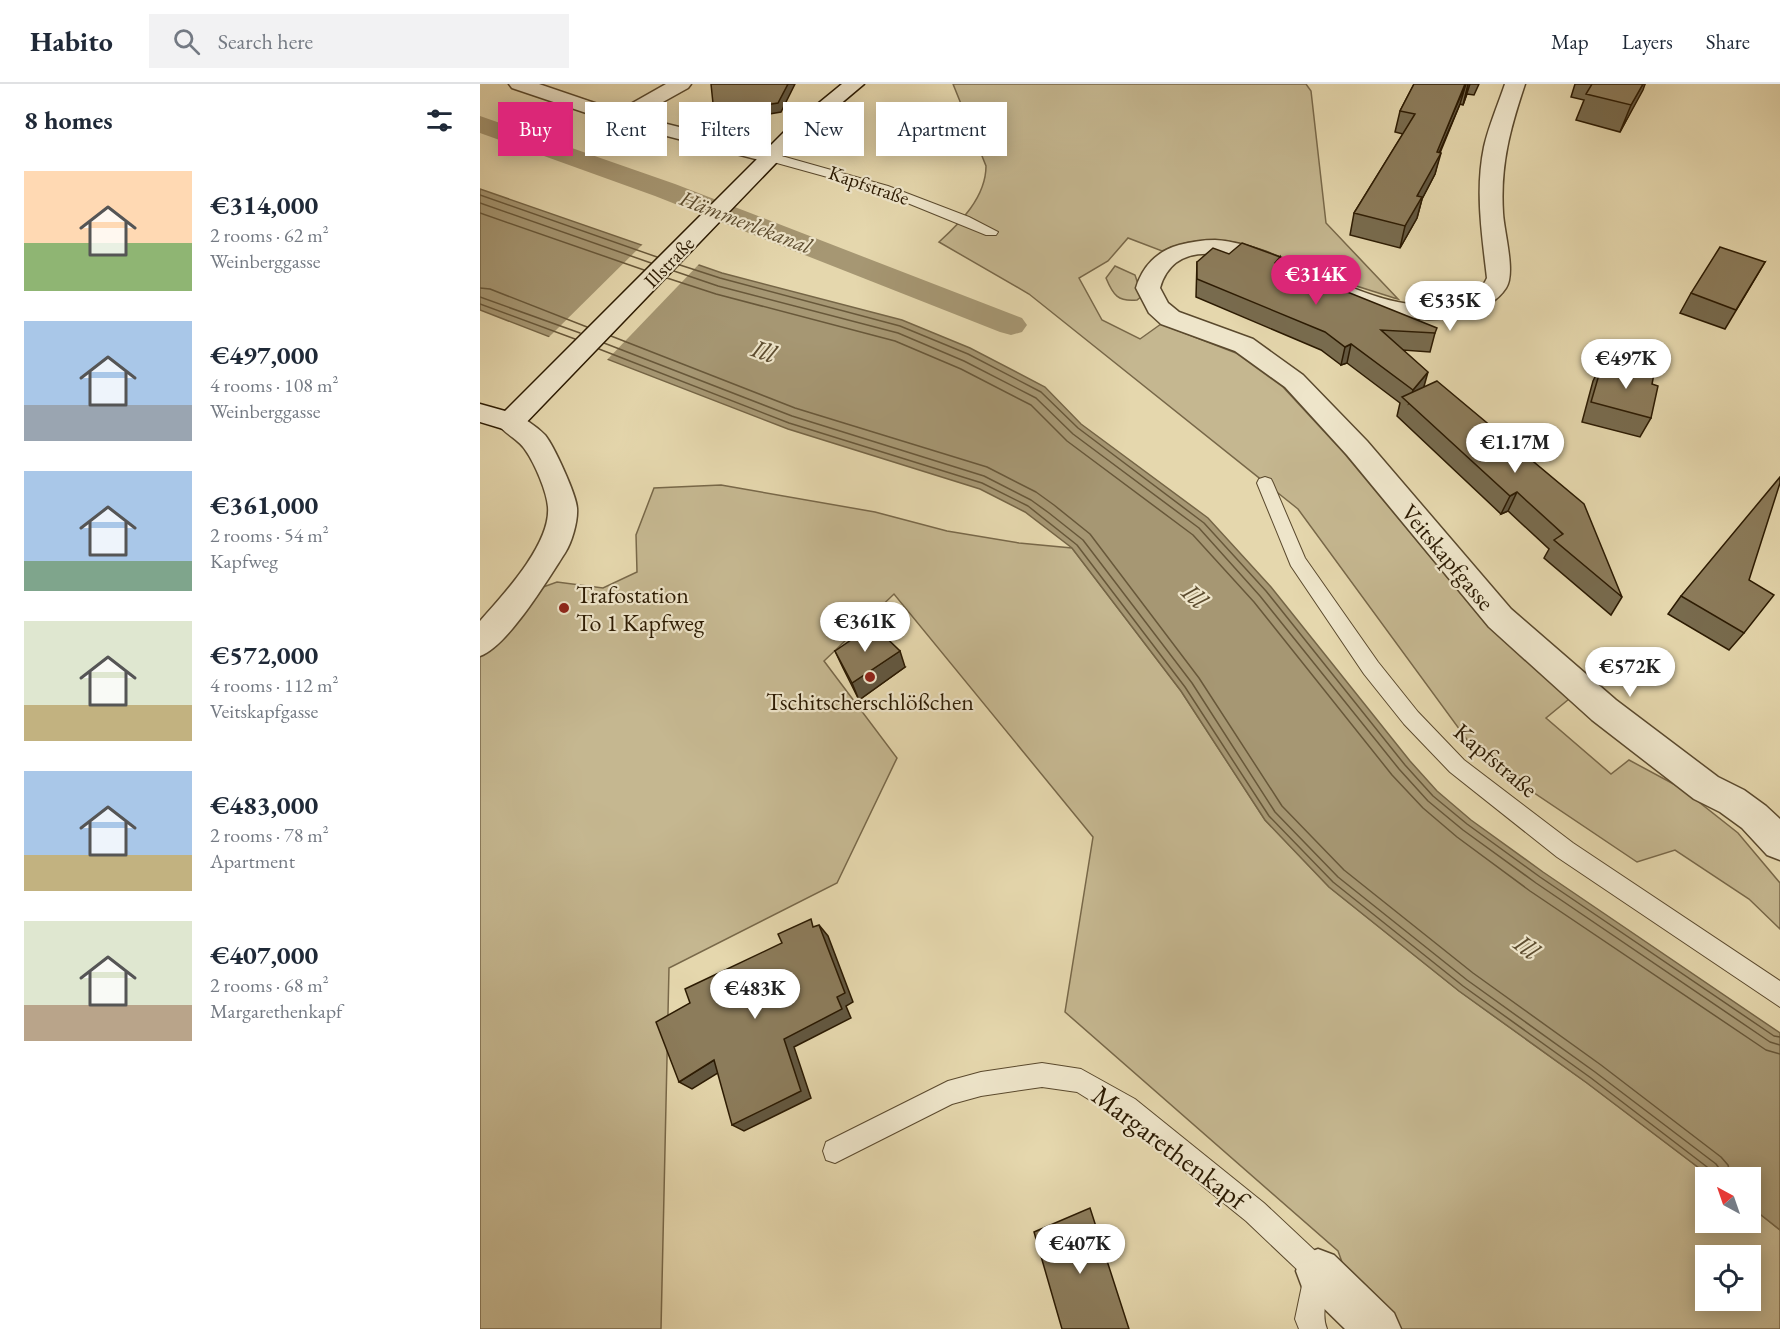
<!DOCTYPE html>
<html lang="en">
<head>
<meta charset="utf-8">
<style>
	body { margin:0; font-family:"EB Garamond",serif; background:#f2f2f3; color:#1f2937; height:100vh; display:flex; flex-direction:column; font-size:22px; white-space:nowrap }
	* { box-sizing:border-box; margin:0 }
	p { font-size:20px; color:#747a83 }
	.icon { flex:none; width:33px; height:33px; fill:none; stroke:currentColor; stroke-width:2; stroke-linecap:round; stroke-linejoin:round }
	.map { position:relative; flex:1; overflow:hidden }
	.panel { display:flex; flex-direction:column; background:#fff; width:480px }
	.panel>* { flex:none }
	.hud { position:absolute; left:18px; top:18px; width:570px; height:54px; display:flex; gap:12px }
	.needle { width:39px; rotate:320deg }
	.tools { position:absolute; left:1215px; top:1083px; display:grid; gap:12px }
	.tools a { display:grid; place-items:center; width:66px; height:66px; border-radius:0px; background:#fff; box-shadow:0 3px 15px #0003; font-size:30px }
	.price { position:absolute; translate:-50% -51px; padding:0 14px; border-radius:21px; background:#fff; color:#222; font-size:20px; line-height:39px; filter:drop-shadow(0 2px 3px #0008) }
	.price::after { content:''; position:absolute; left:50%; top:36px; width:18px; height:14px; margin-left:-9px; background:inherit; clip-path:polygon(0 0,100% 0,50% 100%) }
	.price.on { background:#db2777; color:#fff }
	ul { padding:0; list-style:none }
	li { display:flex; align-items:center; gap:18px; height:150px; padding:0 24px }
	li span { display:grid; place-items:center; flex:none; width:168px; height:120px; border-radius:0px; color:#555 }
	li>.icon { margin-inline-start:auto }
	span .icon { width:72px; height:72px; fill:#fffc; stroke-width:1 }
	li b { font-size:26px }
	h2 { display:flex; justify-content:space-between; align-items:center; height:72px; padding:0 24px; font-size:26px }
	.pill { padding:0 21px; border-radius:0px; background:#fff; box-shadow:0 3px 15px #0003; font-size:21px; line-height:54px }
	.pill.on { background:#db2777; color:#fff }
	header { display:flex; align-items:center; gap:36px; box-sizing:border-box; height:84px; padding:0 30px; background:#fff; border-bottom:2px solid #e0e1e3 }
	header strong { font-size:28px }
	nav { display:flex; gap:33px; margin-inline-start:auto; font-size:21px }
	.search { width:420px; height:54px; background:#f2f2f3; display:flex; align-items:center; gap:15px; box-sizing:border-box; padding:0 21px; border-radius:0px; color:#747a83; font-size:22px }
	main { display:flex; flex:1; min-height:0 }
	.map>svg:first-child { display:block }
	.green { fill:#c5b790; stroke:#786849; stroke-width:1.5; fill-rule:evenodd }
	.water { fill:#a69773; stroke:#756546; stroke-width:1.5 }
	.pier { fill:#e5d7ad }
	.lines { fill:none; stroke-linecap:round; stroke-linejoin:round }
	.shore { stroke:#68583a; stroke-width:1.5 }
	.canal { fill:#a69773; fill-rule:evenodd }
	.service-casing { stroke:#5a492d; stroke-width:2 }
	.minor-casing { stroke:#5a492d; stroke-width:3 }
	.tertiary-casing { stroke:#5a492d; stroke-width:3 }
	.secondary-casing { stroke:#2b1a02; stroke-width:3 }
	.service { fill:#eee5ca; fill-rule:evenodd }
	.minor { fill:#eee5ca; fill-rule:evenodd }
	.tertiary { fill:#eee5ca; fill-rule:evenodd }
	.secondary { fill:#eee5ca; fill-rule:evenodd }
	.wall { fill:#786b4e; stroke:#2b1a02; stroke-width:1.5 }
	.shaded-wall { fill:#625740; stroke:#2b1a02; stroke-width:1.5 }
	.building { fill:#8c7c5b; stroke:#2b1a02; stroke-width:1.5 }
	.poi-dot { fill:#8f2418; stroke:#eee5ca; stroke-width:2 }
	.labels { text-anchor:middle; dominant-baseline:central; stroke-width:4.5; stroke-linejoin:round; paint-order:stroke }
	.far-street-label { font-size:20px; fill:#2b1a02; stroke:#eee5ca }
	.far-water-label { font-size:22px; font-style:italic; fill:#5c4c2f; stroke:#eee5ca }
	.street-label { font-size:24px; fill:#2b1a02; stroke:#eee5ca }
	.poi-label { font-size:24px; fill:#2b1a02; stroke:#eee5ca; text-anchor:start }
	.water-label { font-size:26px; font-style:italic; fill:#5c4c2f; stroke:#eee5ca }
	.near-street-label { font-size:28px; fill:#2b1a02; stroke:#eee5ca }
</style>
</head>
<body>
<header>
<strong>Habito</strong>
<div class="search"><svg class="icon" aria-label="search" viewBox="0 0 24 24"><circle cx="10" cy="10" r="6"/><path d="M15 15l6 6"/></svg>Search here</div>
<nav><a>Map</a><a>Layers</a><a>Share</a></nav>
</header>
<main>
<section class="panel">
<h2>8 homes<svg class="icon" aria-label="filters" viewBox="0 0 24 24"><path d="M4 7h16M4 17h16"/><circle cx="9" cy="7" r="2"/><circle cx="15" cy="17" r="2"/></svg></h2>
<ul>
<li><span style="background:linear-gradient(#ffd9b3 60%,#8fb573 0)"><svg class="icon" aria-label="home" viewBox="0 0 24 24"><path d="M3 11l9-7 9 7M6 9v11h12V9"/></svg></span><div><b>€314,000</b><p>2 rooms · 62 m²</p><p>Weinberggasse</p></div></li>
<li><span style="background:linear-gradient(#a9c7e8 70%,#9aa5b1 0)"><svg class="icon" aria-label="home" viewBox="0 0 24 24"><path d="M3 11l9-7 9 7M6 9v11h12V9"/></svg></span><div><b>€497,000</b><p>4 rooms · 108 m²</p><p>Weinberggasse</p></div></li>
<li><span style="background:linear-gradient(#a9c7e8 75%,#7fa58c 0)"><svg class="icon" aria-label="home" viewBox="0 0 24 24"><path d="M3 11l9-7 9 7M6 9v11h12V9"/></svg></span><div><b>€361,000</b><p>2 rooms · 54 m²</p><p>Kapfweg</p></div></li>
<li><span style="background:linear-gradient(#dfe7d0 70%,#c2b280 0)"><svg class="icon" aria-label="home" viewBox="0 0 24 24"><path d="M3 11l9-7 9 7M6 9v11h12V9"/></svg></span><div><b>€572,000</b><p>4 rooms · 112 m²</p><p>Veitskapfgasse</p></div></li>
<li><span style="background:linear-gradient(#a9c7e8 70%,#c2b280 0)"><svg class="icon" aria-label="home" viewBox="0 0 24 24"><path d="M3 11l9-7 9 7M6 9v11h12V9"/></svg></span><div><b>€483,000</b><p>2 rooms · 78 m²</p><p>Apartment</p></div></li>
<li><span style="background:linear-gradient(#dfe7d0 70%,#b9a48a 0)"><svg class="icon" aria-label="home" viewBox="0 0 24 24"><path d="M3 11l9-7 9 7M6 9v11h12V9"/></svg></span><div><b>€407,000</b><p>2 rooms · 68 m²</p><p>Margarethenkapf</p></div></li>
</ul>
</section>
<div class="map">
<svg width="1300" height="1245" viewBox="0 0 1300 1245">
	<rect width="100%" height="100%" fill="#e5d7ad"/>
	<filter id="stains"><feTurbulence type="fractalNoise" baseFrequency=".00333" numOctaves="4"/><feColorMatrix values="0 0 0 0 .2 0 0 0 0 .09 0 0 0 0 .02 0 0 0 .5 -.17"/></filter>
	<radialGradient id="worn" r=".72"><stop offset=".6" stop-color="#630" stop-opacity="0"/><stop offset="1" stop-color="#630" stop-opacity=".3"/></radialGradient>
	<path class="green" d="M 473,0 L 826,0 L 831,7 L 846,139 L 918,215 C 892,207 865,199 839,189 C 785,168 740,140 682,167 L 648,154 L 628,177 L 599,194 L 622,236 L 660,255 L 681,240 L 756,269 L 803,303 L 864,369 L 1007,541 L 1089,615 L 1066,634 L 1131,690 L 1149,676 L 1201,704 L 1258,749 L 1300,799 L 1300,845 L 1269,815 L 1195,766 L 1157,778 L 999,672 L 818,425 L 549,210 L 459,158 C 480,139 506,113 506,82 Z
		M 635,182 L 655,191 L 662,212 L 657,216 C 638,218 633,211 626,194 Z
		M 241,401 L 395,428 L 467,447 L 539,459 L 592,464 L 701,607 L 785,736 L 849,803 L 979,907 L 1107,999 L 1231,1093 L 1226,1094 L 1226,1138 L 1270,1138 L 1271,1123 L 1300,1146 L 1300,1245 L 886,1245 L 858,1167 L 585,928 L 613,753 L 414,510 L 344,577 L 417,674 L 357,799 L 189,884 L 181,1245 L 0,1245 L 0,559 L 41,511 L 77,498 L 123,504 L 157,488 L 156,451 L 174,404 ZM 1226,1172 L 1270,1172 L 1270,1216 L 1226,1216 Z"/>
	<path class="water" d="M 0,105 L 242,189 L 422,236 L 490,264 L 565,303 L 601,340 L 728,434 L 791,503 L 930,677 L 957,707 L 991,736 L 1063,788 L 1300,949 L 1300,1146 L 1271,1123 L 1270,1094 L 1231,1093 L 1107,999 L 979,907 L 849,803 L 785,736 L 701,607 L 592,464 L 545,428 L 500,405 L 308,345 L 0,226 Z"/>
	<path class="pier" d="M 164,159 L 221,178 L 125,278 L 68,254 Z"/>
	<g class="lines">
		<path class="shore" d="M 0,111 L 177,173
			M 0,119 L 171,179
			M 0,129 L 164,186
			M 200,181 L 240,194 L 420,242 L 488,270 L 561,308 L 598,344 L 724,439 L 786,507 L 925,681 L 953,712 L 987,740 L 1060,793 L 1294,952 L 1300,953
			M 194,187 L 238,202 L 418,249 L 484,277 L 556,314 L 593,350 L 719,444 L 780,512 L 919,685 L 948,717 L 983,746 L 1056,799 L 1290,958 L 1300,961
			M 187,194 L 236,210 L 415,257 L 481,285 L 551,321 L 587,357 L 713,451 L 774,518 L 912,691 L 943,724 L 977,753 L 1050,807 L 1286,966 L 1300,970
			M 0,204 L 10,205 L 107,243
			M 0,213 L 100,249
			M 0,220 L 95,255
			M 131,252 L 315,324 L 507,383 L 556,408 L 574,421 L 610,450 L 719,594 L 802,722 L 864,786 L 993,889 L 1121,981 L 1241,1073 L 1248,1081 L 1251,1094
			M 124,259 L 312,332 L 504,392 L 551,416 L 569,429 L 603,456 L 712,599 L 795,728 L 858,793 L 987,896 L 1115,988 L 1236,1080 L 1241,1087 L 1242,1094
			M 119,265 L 309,339 L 502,399 L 548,422 L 597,461 L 705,603 L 789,732 L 853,798 L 983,902 L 1111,994 L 1231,1086 L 1234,1094"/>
		<path class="canal" d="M 0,32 L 195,100 L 542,234 L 547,241 L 542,248 L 531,251 L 520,248 L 175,112 L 0,49 Z"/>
		<g class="service-casing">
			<path id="service" d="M 291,69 L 408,102 L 489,133 L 518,148 L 516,151 L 506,151 L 398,107 L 286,76 L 285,73 Z
				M 785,393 L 791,395 L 793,399 L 825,474 L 898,578 L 938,628 L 984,676 L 1093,759 L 1300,897 L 1300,923 L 1077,773 L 970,688 L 924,640 L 884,590 L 811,482 L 777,399 L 779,395 Z
				M 562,979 L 601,985 L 655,1015 L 784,1119 L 847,1178 C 856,1200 838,1223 847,1245 L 819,1245 L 815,1235 L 824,1192 L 766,1137 L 637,1033 L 597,1008 L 562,1003 L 501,1012 L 472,1020 L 355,1079 L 346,1076 L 343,1067 L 346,1058 L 468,997 L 501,988 Z"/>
		</g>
		<g class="minor-casing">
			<path id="minor" d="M 186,0 L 211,0 L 208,4 L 147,38 L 140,40 L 133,38 L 130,34 L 133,30 Z
				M 1025,0 L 1045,0 C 1030,45 1020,81 1023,129 C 1024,148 1036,189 1026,204 C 1017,218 1000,226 985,230 C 951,240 919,234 886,224 C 866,218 846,210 827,202 C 788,185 699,138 680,204 L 688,219 L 699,228 L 773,255 L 823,291 L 887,357 L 1031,525 L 1136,616 L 1238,693 L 1264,706 L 1286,722 L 1300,735 L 1300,776 L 1287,771 L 1262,744 L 1240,728 L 1214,715 L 1112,636 L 1009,543 L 867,371 L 805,303 L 755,267 L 681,240 L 669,229 L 656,204 C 662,183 677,167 699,161 C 711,158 722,156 735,156 C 809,160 912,247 983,214 C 993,209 1003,204 1007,194 C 1002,151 995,106 1004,63 C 1009,41 1018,21 1025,0 Z
				M 838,1165 L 854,1171 L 914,1229 L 921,1245 L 865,1245 L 822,1203 L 816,1187 L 822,1171 Z"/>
		</g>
		<g class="tertiary-casing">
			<path id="tertiary" d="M 29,0 L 59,0 L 147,30 L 299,68 L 302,73 L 299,78 L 291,79 L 133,38 L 32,4 Z
				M 30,329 C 42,332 56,342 65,351 C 74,362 96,410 97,424 C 98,437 92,458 85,469 C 68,495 28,562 0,572 L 0,537 C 23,511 71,460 68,423 C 67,408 55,380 46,367 C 39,355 24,350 16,338 L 20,331 Z"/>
		</g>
		<g class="secondary-casing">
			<path id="secondary" d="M 362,0 L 384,0 L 320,54 L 40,345 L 30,347 L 0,338 L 0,320 L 25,327 L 306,46 Z"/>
		</g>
		<use href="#service" class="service"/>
		<use href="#minor" class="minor"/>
		<use href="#tertiary" class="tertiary"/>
		<use href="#secondary" class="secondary"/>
	</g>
	<path class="wall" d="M 934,0 L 999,0 L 994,11 L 987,10 L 983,21 L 980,20 L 960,69 L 955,90 L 942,115 L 937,134 L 920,164 L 870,151 L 874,129 L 923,50 L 915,48 L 920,27 Z
		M 1095,0 L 1165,0 L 1140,48 L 1096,36 L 1104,16 L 1091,13 Z
		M 800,173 L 799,181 L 955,249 L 950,268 L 923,266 L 944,303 L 1142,513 L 1131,531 L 1064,474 L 1069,465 L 1028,427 L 1021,430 L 917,332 L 920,319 L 867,279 L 861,281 L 841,266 L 716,213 L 717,178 Z
		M 1285,178 L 1245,245 L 1200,229 L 1211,209 Z
		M 1123,277 L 1172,300 L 1171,334 L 1160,353 L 1102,338 L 1113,297 Z
		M 1269,496 L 1264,549 L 1249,566 L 1188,530 L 1201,512 Z
		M 355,567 L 425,583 L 379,616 L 363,584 Z"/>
	<path class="shaded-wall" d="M 308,0 L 315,0 L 301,28 L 237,39 L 234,29 Z
		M 986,0 L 980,20 L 956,76 L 961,69 L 955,90 L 942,115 L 937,134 L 920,164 L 925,142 L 937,112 Z
		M 988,0 L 990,0 L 983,21 Z
		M 1163,0 L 1165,0 L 1163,6 L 1140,48 L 1151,21 Z
		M 800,173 L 798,191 L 795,179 Z
		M 871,260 L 867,279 L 861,281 L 865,263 Z
		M 948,288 L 943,306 L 929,319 L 933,306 Z
		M 1037,408 L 1028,427 L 1021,430 L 1030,412 Z
		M 420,567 L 425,583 L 379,616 L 372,599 Z
		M 339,841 L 348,852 L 373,918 L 366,922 L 371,934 L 314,963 L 331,1014 L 264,1047 L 252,1041 L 304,955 L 357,913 Z
		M 234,976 L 246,984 L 212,1005 L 199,998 Z"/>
	<path class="building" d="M 231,0 L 308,0 L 298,19 L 234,29 Z
		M 934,0 L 985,0 L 957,68 L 961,69 L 937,112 L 942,113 L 925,142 L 874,129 L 935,30 L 920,27 Z
		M 1112,0 L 1163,0 L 1151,21 L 1106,10 Z
		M 762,159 L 800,173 L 795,179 L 957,244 L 955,249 L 901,246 L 948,288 L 933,306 L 871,260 L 865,263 L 845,248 L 717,195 L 717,178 L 733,164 L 749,170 Z
		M 1240,163 L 1285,178 L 1256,226 L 1211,209 Z
		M 1123,277 L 1174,290 L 1172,300 L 1178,302 L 1171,334 L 1111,318 Z
		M 957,297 L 1104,420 L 1142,513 L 1074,456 L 1083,450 L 1037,408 L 1030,412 L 922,313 Z
		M 1300,393 L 1300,399 L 1269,496 L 1294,511 L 1264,549 L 1201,512 Z
		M 393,541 L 420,567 L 372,599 L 355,567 Z
		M 331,835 L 333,843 L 339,841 L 365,909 L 357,913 L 362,925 L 304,955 L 321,1007 L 252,1041 L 234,976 L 199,998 L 176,938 L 210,919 L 205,905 L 302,859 L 298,850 Z
		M 610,1124 L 649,1245 L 582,1245 L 554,1148 Z"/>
	<g class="poi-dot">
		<circle cx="84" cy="524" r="6"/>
		<circle cx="390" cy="593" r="6"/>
	</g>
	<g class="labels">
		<g class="far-street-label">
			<text transform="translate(389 101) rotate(19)">Kapfstraße</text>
			<text transform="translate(189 178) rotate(-46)">Illstraße</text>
		</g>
		<g class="far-water-label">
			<text transform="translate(266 138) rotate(21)">Hämmerlekanal</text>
		</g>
		<g class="street-label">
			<text transform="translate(968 473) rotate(50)">Veitskapfgasse</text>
			<text transform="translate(1016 676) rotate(40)">Kapfstraße</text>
		</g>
		<g class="poi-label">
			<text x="96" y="510">Trafostation<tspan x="96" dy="28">To 1 Kapfweg</tspan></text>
			<text x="390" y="617" text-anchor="middle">Tschitscherschlößchen</text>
		</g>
		<g class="water-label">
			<text transform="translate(284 267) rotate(20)">Ill</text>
			<text transform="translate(715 512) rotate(44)">Ill</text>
			<text transform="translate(1047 863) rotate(38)">Ill</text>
		</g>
		<g class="near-street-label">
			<text transform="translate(690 1063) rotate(37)">Margarethenkapf</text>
		</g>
	</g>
	<rect width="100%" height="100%" filter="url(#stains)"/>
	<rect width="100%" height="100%" fill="url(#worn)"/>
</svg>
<div class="tools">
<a><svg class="needle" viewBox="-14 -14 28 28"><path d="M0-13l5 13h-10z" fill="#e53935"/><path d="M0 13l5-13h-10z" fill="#747a83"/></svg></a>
<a><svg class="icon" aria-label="locate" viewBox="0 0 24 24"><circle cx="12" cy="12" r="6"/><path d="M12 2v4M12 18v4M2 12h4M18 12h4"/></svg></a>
</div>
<b class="price on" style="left:836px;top:222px">€314K</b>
<b class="price" style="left:970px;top:248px">€535K</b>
<b class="price" style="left:1146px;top:306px">€497K</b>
<b class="price" style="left:1035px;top:390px">€1.17M</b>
<b class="price" style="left:385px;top:569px">€361K</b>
<b class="price" style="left:1150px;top:614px">€572K</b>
<b class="price" style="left:275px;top:936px">€483K</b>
<b class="price" style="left:600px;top:1191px">€407K</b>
<div class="hud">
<a class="pill on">Buy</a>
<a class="pill">Rent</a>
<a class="pill">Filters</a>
<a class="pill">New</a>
<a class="pill">Apartment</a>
</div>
</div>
</main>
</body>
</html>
